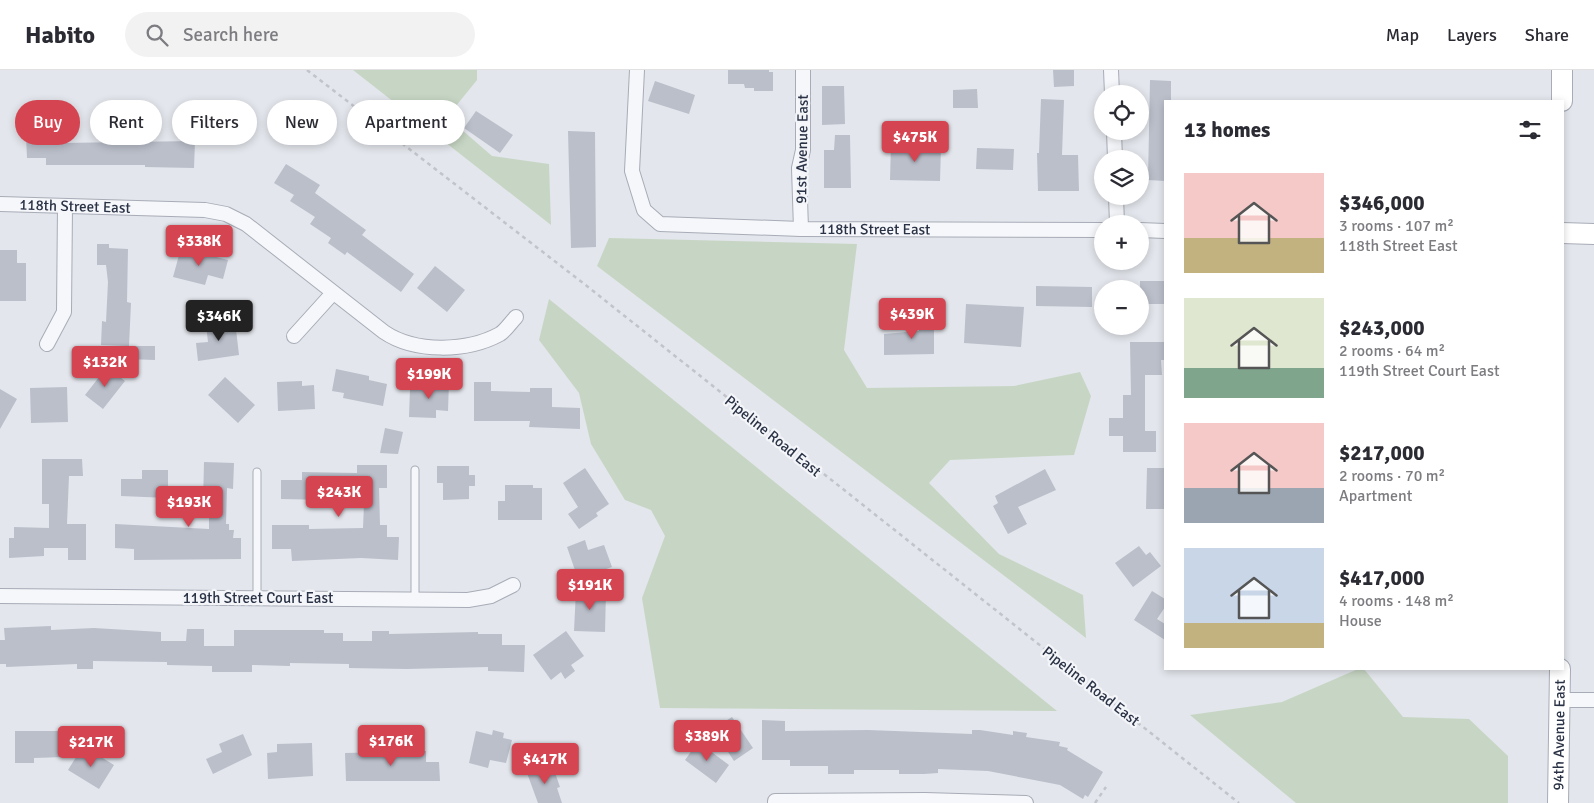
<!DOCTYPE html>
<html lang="en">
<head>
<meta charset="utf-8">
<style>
	body { margin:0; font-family:Signika,sans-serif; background:#f2f2f3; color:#2b2b33; height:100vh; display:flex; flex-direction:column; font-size:19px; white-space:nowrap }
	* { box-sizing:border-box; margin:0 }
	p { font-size:16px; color:#7c7c81 }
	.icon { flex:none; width:28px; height:28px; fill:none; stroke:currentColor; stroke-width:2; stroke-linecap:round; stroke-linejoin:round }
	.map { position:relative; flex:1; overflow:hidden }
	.sheet { position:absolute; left:1164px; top:30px; width:400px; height:570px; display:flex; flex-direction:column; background:#fff; border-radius:0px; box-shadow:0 2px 8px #0003 }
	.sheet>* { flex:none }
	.banner { position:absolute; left:15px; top:30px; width:475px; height:45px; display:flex; gap:10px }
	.buttons { position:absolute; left:1094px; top:15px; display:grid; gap:10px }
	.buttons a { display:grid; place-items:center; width:55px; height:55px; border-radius:50%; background:#fff; box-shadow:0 2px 8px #0003; font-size:25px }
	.price { position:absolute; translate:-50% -42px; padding:0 11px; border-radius:5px; background:#d44551; color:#fff; font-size:16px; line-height:32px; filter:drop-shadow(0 1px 2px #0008) }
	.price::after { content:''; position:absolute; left:50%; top:30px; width:15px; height:11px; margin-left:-8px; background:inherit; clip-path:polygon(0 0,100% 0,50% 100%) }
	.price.current { background:#222; color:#fff }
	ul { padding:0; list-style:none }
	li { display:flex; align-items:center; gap:15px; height:125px; padding:0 20px }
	li span { display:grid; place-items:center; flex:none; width:140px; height:100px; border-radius:0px; color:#555 }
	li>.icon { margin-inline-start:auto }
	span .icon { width:60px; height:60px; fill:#fffc; stroke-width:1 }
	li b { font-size:21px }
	h2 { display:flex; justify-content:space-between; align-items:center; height:60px; padding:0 20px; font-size:21px }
	.tag { padding:0 18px; border-radius:22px; background:#fff; box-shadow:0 2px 8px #0003; font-size:18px; line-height:45px }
	.tag.current { background:#d44551; color:#fff }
	header { display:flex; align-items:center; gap:30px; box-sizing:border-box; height:70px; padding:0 25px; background:#fff; border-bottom:1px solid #e1e1e2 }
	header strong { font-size:24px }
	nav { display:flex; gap:28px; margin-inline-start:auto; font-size:18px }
	.search { width:350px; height:45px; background:#f2f2f3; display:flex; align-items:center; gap:12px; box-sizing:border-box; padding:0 18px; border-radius:28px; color:#7c7c81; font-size:19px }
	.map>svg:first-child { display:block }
	.green { fill:#c7d6c4 }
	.building { fill:#babfca }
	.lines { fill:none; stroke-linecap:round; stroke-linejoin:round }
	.lane-casing { stroke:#a8acb7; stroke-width:9 }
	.street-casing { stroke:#a8acb7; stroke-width:16 }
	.secondary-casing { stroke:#a8acb7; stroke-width:22 }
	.path { stroke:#c1c4cb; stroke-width:2.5; stroke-dasharray:4 4; stroke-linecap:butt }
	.lane { stroke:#f6f7fa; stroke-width:7 }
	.street { stroke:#f6f7fa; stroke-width:14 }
	.secondary { stroke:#fff; stroke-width:20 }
	.labels { text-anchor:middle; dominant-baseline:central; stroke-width:4.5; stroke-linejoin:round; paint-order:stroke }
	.street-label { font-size:15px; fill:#2a3245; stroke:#f3f5f9 }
</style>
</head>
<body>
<header>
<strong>Habito</strong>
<div class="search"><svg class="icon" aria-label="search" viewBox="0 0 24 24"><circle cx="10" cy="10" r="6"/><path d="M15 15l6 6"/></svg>Search here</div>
<nav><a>Map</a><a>Layers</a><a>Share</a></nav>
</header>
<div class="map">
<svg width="1594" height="733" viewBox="0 0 1594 733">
	<rect width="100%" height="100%" fill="#e3e6ec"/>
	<path class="green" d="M 353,0 L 477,0 L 477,10 L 447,47 L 492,86 L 549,94 L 551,155 Z
		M 609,168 L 857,174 L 844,280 L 867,318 L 1014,316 L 1080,302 L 1091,326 L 1074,385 L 950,390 L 929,413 L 999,484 L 1083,525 L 1086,568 L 597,196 Z
		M 549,229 L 1057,641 L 660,638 L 642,528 L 665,466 L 651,440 L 625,430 L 591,374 L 579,323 L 539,270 Z
		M 1358,599 L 1364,599 L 1403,647 L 1469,649 L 1508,686 L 1508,733 L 1296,733 L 1190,645 L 1282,632 Z"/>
	<path class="building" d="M 728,0 L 769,0 L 769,2 L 773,2 L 773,21 L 754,21 L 754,18 L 745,18 L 744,14 L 728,14 Z
		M 1053,0 L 1074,0 L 1074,16 L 1054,17 Z
		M 1150,10 L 1171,11 L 1171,31 L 1165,31 L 1165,111 L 1148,110 Z
		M 655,11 L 695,25 L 689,44 L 648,31 Z
		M 822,16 L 844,16 L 845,54 L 822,55 Z
		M 977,19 L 978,38 L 953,38 L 953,20 Z
		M 1041,29 L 1064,30 L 1062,85 L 1078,85 L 1079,121 L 1038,121 L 1037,83 L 1039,83 Z
		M 476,41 L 513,65 L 500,83 L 464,58 Z
		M 568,61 L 595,62 L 596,177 L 571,178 Z
		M 62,65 L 62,73 L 195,71 L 194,98 L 145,97 L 145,95 L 46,95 L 46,88 L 27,88 L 26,66 Z
		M 835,65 L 850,65 L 851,118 L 824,118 L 824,80 L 834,80 Z
		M 891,74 L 941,76 L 940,111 L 890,110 Z
		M 977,78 L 1014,79 L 1013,100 L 976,99 Z
		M 286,94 L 320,115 L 315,123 L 366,160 L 362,165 L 414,204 L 401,222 L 347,182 L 345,185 L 328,173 L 331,168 L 310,154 L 315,147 L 290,131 L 294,125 L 274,113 Z
		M 97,174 L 109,174 L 109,178 L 128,179 L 127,232 L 131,233 L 129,276 L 155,276 L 155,290 L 127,289 L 127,276 L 101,275 L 102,251 L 106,252 L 108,212 L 106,195 L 97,195 Z
		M 181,178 L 228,190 L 223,209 L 208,205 L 205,215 L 173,207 Z
		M 0,180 L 17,180 L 17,193 L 26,193 L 26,231 L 0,231 Z
		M 435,196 L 465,220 L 447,242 L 417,218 Z
		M 1140,211 L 1165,211 L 1165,234 L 1140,234 Z
		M 1036,216 L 1092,217 L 1092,237 L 1036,236 Z
		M 966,234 L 1024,237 L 1021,277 L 964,273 Z
		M 934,247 L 934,284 L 884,285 L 884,264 L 919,261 L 919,248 Z
		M 235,251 L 239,285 L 198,291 L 196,273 L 208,272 L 206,255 Z
		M 1130,272 L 1165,272 L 1165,290 L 1161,290 L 1162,305 L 1145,305 L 1145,361 L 1156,361 L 1156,382 L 1123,382 L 1123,366 L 1109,366 L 1109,348 L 1123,348 L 1123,325 L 1131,325 Z
		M 107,297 L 125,311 L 103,339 L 85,325 Z
		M 336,299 L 369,306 L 369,310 L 387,314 L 383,336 L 343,328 L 344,323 L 332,321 Z
		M 225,307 L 255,335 L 238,353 L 208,325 Z
		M 431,310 L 449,311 L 448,341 L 436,340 L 436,348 L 409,347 L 410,319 L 431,319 Z
		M 302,311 L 302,316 L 314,315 L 315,339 L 278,341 L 277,312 Z
		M 474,312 L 491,312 L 491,321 L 530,322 L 530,318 L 552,318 L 552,337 L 580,338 L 580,359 L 529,357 L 530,351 L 474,351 Z
		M 67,317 L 68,352 L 31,353 L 30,318 Z
		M 0,319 L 17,329 L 0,359 Z
		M 385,358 L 403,362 L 398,384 L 380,383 Z
		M 42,389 L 82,389 L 83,406 L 69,406 L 67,454 L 86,454 L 86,490 L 68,490 L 68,478 L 44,478 L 44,486 L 9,488 L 9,468 L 14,468 L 14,457 L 49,458 L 49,434 L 42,434 Z
		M 204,392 L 234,393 L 233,419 L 227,418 L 226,454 L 229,454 L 229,460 L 234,460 L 233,468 L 241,468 L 241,489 L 134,490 L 134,479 L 115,478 L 115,454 L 209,459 L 209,434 L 203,434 Z
		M 357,395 L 387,395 L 387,418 L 379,418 L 380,455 L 387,455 L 387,467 L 399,467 L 398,490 L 361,488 L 292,491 L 291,479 L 272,479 L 272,455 L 309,455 L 309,459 L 363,458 L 364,434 L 356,435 L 356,421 L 328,421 L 328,430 L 281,429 L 281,410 L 302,410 L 302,402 L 357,403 Z
		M 437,396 L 469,396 L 469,405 L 475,405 L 475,416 L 469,416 L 469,429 L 443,430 L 443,413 L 437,413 Z
		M 585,398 L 609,434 L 596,443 L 598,446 L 579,459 L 568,444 L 578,437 L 563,413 Z
		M 1147,398 L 1165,398 L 1165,439 L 1146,439 Z
		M 1045,399 L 1056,420 L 1018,437 L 1027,454 L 1008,464 L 993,436 L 998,433 L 995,426 Z
		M 142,400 L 168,400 L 168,428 L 121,426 L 121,409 L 142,409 Z
		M 505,415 L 533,415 L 533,418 L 542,418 L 542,450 L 498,450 L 498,431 L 505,431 Z
		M 585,470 L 588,480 L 604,475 L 612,497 L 578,509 L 567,477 Z
		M 1139,476 L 1146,485 L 1150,482 L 1161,496 L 1133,517 L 1115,493 Z
		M 576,520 L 606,521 L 605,562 L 574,561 Z
		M 1152,521 L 1165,529 L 1165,537 L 1157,549 L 1165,554 L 1165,570 L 1134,550 Z
		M 51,556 L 51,560 L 94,558 L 161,562 L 161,571 L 186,571 L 187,559 L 204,559 L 204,576 L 234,576 L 234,560 L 324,560 L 324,563 L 343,563 L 343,571 L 372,571 L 372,561 L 389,561 L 389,564 L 478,562 L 478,564 L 502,564 L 502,575 L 525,575 L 524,602 L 488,601 L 488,597 L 407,599 L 349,598 L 349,594 L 290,593 L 290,596 L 252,595 L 252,602 L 212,602 L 212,596 L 167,595 L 167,592 L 93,591 L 93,599 L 77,599 L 77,594 L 6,597 L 6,594 L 0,594 L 0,570 L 5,570 L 4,558 Z
		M 566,561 L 584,586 L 571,595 L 575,601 L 565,609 L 561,602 L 551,610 L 533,585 Z
		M 732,647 L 753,678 L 734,691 L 713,659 Z
		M 762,650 L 785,651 L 785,661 L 868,660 L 972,664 L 972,660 L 980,660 L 1013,665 L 1013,661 L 1027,663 L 1026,667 L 1060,672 L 1059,676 L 1068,678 L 1067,680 L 1103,702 L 1088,727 L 1085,725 L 1083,729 L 1060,715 L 988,701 L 938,699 L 938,703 L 924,704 L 899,704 L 899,700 L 854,700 L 854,704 L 828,704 L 828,696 L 790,696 L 790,690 L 762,690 Z
		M 493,660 L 504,663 L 503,668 L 512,670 L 506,693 L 490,690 L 488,698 L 469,693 L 476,661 L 492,665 Z
		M 15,661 L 64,661 L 64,687 L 34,688 L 34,693 L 15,693 Z
		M 243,664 L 252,685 L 213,704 L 206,689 L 222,682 L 219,674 Z
		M 698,672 L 729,695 L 716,713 L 685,690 Z
		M 312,673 L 313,706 L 268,709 L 267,683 L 277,682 L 277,674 Z
		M 83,676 L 114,695 L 99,719 L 68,700 Z
		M 426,681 L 426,692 L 439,692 L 440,711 L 346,711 L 345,683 Z
		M 552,694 L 560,717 L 557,718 L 562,733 L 538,733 L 527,703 Z"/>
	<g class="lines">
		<g class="lane-casing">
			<path id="lane" d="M 257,402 L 257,528
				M 415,530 L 415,400"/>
		</g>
		<g class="street-casing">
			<g id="street">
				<path id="s1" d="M 637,0 L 632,101 L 644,140 L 660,154 L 801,159 L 1102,160"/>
				<path d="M 1111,0 L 1112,24"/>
				<path d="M 1114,61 L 1115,89"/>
				<path d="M 1116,126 L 1117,154"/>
				<path id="s2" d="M 0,134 L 205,140 L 226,144 L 246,154 L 384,262 C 415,283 467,282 500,264 C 506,260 511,252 516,247"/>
				<path d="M 801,159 L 799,98 L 803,80 L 803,0"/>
				<path d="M 1140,160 L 1165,161"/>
				<path d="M 294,266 L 332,224"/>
				<path d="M 47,274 L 64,242 L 65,137"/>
				<path d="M 0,526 L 468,530 L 491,526 L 513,515"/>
				<path d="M 1560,630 L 1594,630"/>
				<path d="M 775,733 L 775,731 L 925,730 L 1026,733"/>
			</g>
		</g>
		<g class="secondary-casing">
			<g id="secondary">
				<path d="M 1562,31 L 1562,0"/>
				<path d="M 1562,163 L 1594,164"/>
				<path id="s3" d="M 1558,733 L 1560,599"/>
			</g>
		</g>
		<path class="path" d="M 307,0 L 583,213 L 1239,733
			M 1095,733 L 1106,717"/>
		<use href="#lane" class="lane"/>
		<use href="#street" class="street"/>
		<use href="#secondary" class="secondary"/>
	</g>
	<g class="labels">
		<g class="street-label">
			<text transform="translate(802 79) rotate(-89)">91st Avenue East</text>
			<text stroke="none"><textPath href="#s2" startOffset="75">118th Street East</textPath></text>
			<text stroke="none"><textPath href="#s1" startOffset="378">118th Street East</textPath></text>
			<text transform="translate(773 366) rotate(39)">Pipeline Road East</text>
			<text x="258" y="528">119th Street Court East</text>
			<text transform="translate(1091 616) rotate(38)">Pipeline Road East</text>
			<text stroke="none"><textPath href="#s3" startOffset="68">94th Avenue East</textPath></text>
		</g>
	</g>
</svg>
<div class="buttons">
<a><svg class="icon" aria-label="locate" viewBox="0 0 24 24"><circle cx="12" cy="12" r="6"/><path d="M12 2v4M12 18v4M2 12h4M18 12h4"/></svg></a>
<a><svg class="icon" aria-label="layers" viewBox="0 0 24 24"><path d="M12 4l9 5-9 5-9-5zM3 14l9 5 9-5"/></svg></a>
<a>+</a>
<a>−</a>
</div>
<b class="price" style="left:915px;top:93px">$475K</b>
<b class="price" style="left:199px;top:197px">$338K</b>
<b class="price" style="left:912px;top:270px">$439K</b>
<b class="price current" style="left:219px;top:272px">$346K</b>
<b class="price" style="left:105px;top:318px">$132K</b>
<b class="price" style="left:429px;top:330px">$199K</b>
<b class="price" style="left:339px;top:448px">$243K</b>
<b class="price" style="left:189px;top:458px">$193K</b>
<b class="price" style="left:590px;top:541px">$191K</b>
<b class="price" style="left:707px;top:692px">$389K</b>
<b class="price" style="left:391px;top:697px">$176K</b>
<b class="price" style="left:91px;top:698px">$217K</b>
<b class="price" style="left:545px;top:715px">$417K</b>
<div class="banner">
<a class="tag current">Buy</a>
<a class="tag">Rent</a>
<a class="tag">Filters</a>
<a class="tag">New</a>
<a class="tag">Apartment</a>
</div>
<section class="sheet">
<h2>13 homes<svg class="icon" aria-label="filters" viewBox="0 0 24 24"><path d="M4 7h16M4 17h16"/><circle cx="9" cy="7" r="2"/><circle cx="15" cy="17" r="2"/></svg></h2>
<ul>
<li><span style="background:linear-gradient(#f6c9c9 65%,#c2b280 0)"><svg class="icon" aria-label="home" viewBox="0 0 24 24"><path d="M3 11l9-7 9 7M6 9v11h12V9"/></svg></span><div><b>$346,000</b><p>3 rooms · 107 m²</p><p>118th Street East</p></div></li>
<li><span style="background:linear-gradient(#dfe7d0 70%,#7fa58c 0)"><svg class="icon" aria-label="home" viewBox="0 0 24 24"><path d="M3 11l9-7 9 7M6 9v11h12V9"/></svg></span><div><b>$243,000</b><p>2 rooms · 64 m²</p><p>119th Street Court East</p></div></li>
<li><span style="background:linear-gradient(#f6c9c9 65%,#9aa5b1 0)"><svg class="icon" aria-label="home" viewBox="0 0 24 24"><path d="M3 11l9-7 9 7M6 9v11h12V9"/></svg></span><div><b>$217,000</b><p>2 rooms · 70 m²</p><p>Apartment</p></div></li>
<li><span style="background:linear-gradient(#c9d6e8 75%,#c2b280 0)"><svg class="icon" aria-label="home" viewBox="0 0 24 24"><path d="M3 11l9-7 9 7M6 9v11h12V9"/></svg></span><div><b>$417,000</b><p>4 rooms · 148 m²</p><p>House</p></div></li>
</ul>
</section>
</div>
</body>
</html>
